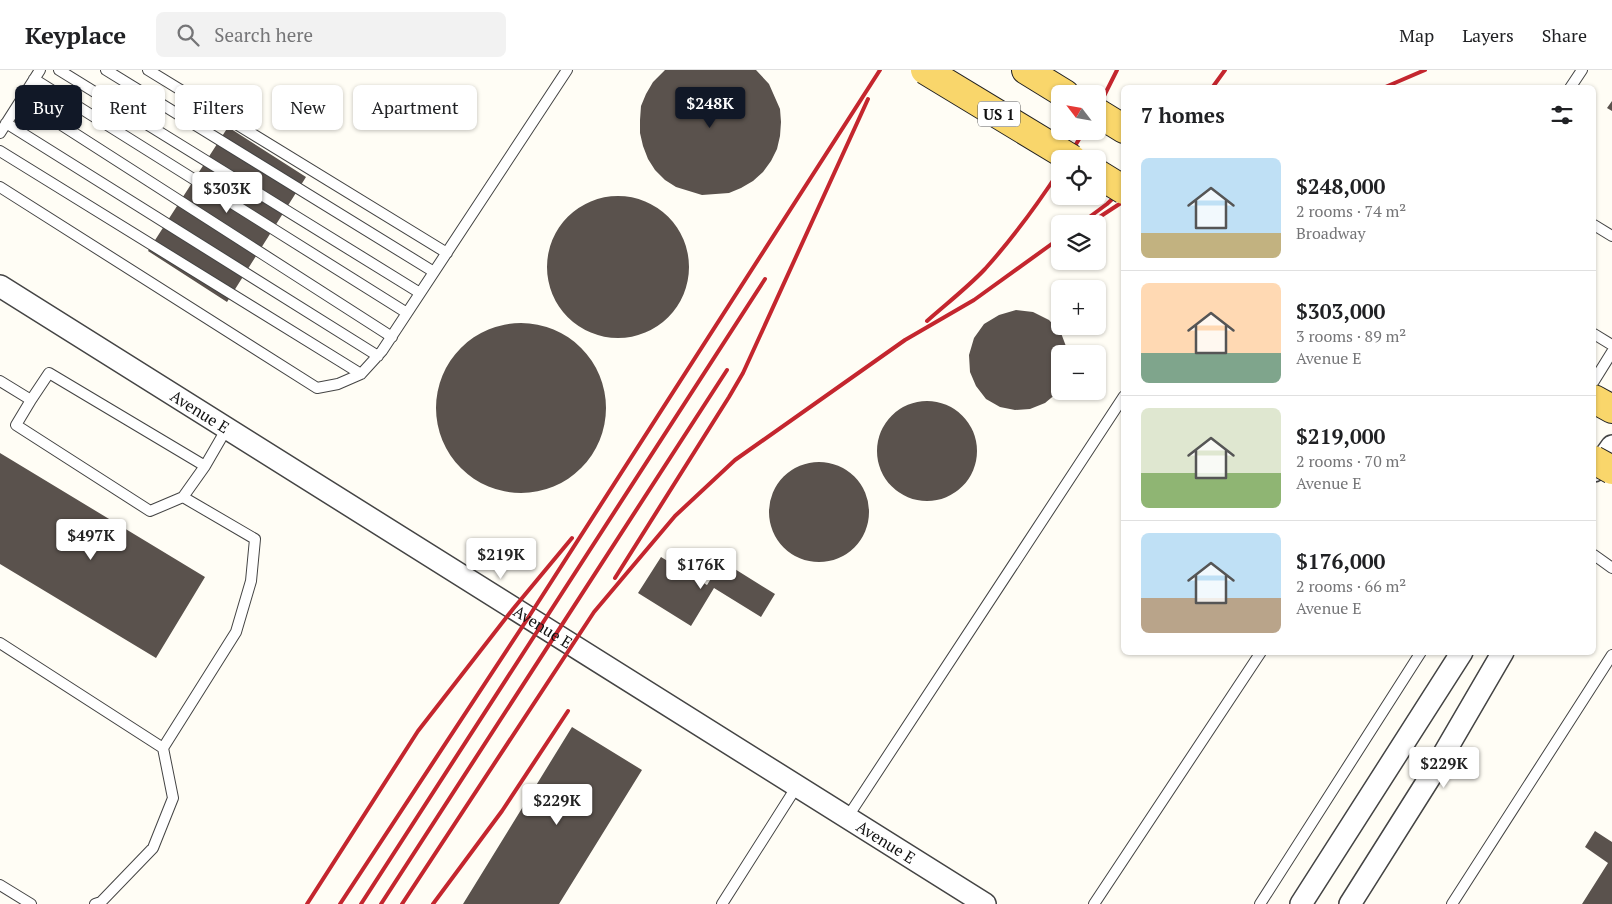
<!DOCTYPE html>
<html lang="en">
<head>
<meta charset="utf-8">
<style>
	body { margin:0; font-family:"PT Serif",serif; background:#f2f2f2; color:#202124; height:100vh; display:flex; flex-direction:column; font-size:19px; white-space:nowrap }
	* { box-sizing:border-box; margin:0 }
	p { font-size:16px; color:#757577 }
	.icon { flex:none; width:28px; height:28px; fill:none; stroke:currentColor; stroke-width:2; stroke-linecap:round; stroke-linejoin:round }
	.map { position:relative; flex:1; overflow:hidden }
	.side { position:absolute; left:1121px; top:15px; width:475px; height:570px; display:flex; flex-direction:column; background:#fff; border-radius:8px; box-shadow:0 1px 4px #0004 }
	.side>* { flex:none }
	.guide { position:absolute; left:15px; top:15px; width:475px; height:45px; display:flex; gap:10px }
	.needle { width:32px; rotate:301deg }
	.buttons { position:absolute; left:1051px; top:15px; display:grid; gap:10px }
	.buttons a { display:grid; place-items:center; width:55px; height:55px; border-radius:8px; background:#fff; box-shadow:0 1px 4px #0004; font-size:25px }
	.price { position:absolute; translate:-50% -42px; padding:0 11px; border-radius:5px; background:#fff; color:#222; font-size:16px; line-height:32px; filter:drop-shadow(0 1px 2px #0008) }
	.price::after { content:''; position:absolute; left:50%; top:30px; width:15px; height:11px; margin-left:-8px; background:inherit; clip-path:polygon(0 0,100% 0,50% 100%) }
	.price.active { background:#111827; color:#fff }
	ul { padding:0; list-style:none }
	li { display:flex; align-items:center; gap:15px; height:125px; padding:0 20px }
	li+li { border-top:1px solid #e0e0e0 }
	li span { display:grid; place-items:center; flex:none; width:140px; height:100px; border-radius:8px; color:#555 }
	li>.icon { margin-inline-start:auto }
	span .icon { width:60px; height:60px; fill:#fffc; stroke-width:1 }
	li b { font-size:21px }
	h2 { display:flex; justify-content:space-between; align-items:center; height:60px; padding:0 20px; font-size:21px }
	.pill { padding:0 18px; border-radius:8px; background:#fff; box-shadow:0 1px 4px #0004; font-size:18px; line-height:45px }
	.pill.active { background:#111827; color:#fff }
	header { display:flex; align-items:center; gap:30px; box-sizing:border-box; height:70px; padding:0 25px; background:#fff; border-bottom:1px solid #e0e0e0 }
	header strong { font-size:24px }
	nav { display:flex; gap:28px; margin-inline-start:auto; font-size:18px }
	.search { width:350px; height:45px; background:#f2f2f2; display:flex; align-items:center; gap:12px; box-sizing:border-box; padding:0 18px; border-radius:8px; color:#757577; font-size:19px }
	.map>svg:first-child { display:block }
	.building { fill:#5a524d }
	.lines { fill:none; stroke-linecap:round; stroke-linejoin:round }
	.service-casing { stroke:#444; stroke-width:12 }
	.minor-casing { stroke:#444; stroke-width:24 }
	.primary-casing { stroke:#222; stroke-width:30 }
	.service { stroke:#fff; stroke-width:10 }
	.minor { stroke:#fff; stroke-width:21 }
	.primary { stroke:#f9d66b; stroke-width:28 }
	.rail { stroke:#c4262e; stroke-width:4 }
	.primary-bridge-casing { stroke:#222; stroke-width:30; stroke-linecap:butt }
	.primary-bridge { stroke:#f9d66b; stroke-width:28 }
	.labels { text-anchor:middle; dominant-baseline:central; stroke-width:5; stroke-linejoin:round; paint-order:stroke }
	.shield { fill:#fff; stroke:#585858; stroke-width:1 }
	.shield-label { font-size:15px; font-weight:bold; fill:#111 }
	.street-label { font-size:16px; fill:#111; stroke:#fff }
</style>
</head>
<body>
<header>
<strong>Keyplace</strong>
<div class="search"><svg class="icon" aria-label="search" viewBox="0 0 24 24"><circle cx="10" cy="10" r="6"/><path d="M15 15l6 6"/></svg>Search here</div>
<nav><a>Map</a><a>Layers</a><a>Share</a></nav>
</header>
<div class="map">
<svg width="1612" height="834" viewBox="0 0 1612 834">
	<rect width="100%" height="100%" fill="#fffdf5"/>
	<path class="building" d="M 665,0 L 756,0 L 769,14 L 780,39 L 781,52 L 780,66 L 777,79 L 771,91 L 763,102 L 753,111 L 741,118 L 729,123 L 702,125 L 676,117 L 665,110 L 655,100 L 648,89 L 643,76 L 640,63 L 640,50 L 641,36 L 646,24 L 653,12 Z
		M 1612,31 L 1612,41 L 1607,38 Z
		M 228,57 L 306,107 L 227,232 L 148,181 Z
		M547 197a71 71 0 1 1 142 0a71 71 0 1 1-142 0Z
		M 1016,240 L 1033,242 L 1049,250 L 1061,263 L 1067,279 L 1068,284 L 1060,284 L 1060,318 L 1057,323 L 1045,333 L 1030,339 L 1015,340 L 1000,337 L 986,329 L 976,316 L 970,302 L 969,285 L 974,268 L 984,254 L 999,245 Z
		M436 338a85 85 0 1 1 170 0a85 85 0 1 1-170 0Z
		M877 381a50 50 0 1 1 100 0a50 50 0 1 1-100 0Z
		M 0,383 L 205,507 L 156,588 L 0,494 Z
		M769 442a50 50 0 1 1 100 0a50 50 0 1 1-100 0Z
		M 661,487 L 707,515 L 722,491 L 775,524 L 761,547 L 714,518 L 691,556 L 638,523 Z
		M 572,657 L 642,700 L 559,834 L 463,834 Z
		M 1595,761 L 1612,772 L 1612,834 L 1582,834 L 1608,793 L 1585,777 Z"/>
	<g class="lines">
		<g class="service-casing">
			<path id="service" d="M 59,0 L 420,223
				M 106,0 L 434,202
				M 148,0 L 447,183
				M 34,9 L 407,243
				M 1570,18 L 1582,0
				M 21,29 L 392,267
				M 6,53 L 378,286
				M 0,63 L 40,0
				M 0,81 L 361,304
				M 0,117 L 317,318 L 338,314 L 361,304 L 382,281 L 567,0
				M 1594,155 L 1612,166
				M 1594,264 L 1612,275
				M 0,311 L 31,330 L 16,355 L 150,441 L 183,427 L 255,469 L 251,511 L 236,562 L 163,678 L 0,573
				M 1594,311 L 1612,282
				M 31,330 L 49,303 L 205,396 L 227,358
				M 183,427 L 205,396
				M 1594,485 L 1612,498
				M 847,748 L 1124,326
				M 0,815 L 31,834
				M 95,834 L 101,832 L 153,778 L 173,728 L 163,678
				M 722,834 L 797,716
				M 1094,834 L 1261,582
				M 1260,834 L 1421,582
				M 1452,834 L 1612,585"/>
		</g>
		<g class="minor-casing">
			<g id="minor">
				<path id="s1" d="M 0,216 L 985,834"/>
				<path d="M 1594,401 L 1612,376"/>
				<path d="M 1301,834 L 1462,582"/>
				<path d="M 1350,834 L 1432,704 L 1503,582"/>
			</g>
		</g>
		<g class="primary-casing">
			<path id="primary" d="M 1026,0 L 1065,24
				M 1098,43 L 1124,59
				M 1594,329 L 1612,339"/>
		</g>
		<use href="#service" class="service"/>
		<use href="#minor" class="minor"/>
		<use href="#primary" class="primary"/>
		<path class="rail" d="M 1212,18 L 1225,0
			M 1383,18 L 1425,0
			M 1098,38 L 1117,0
			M 1067,89 L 1084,61
			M 1101,146 L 1124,131
			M 1080,154 L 1107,134 L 1124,118
			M 927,251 C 946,234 967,218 985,199 C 1013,168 1037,135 1060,100
			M 615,508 L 729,327 L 743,303 L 868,29
			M 307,834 L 418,661 L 513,539 L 572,468
			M 340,834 L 528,548 L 880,0
			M 361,834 L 765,209
			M 381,834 L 727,300
			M 402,834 L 594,542 L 675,446 L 735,390 L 905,270 L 974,230 L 1060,168
			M 433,834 L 502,741 L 568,641"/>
		<g class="primary-bridge-casing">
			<path id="primary-bridge" d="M 925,0 L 1072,89
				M 1098,104 L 1124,120
				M 1594,390 L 1612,400"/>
		</g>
		<use href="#primary-bridge" class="primary-bridge"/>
	</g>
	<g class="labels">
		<rect class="shield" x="978" y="31.5" width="42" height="25" rx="4"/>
		<g class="shield-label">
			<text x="999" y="44">US 1</text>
		</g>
		<g class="street-label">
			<text stroke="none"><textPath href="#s1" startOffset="236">Avenue E</textPath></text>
			<text stroke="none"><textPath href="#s1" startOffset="641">Avenue E</textPath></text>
			<text stroke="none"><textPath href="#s1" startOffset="1046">Avenue E</textPath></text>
		</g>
	</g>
</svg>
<div class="buttons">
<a><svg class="needle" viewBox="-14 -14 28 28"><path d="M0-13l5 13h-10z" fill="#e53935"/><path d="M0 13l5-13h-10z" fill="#757577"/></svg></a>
<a><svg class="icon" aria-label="locate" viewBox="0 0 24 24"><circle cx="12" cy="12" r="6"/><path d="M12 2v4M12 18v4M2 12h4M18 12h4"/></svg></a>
<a><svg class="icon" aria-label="layers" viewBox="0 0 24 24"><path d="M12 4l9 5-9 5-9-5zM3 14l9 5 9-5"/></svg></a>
<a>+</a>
<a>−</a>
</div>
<b class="price active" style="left:710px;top:59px">$248K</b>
<b class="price" style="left:227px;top:144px">$303K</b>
<b class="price" style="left:91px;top:491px">$497K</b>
<b class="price" style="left:501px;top:510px">$219K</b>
<b class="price" style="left:701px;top:520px">$176K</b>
<b class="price" style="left:1444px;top:719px">$229K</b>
<b class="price" style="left:557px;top:756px">$229K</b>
<div class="guide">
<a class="pill active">Buy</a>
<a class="pill">Rent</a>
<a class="pill">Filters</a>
<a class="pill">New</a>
<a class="pill">Apartment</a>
</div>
<section class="side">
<h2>7 homes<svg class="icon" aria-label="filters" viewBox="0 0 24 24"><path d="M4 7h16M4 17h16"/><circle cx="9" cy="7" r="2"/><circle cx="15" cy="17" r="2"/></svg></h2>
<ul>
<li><span style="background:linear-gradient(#bfe0f5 75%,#c2b280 0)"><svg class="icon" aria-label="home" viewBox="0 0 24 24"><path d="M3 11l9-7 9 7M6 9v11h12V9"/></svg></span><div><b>$248,000</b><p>2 rooms · 74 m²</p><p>Broadway</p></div></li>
<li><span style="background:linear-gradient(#ffd9b3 70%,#7fa58c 0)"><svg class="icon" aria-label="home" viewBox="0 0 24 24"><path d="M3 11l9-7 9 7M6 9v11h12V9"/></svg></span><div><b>$303,000</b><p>3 rooms · 89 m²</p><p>Avenue E</p></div></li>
<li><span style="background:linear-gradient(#dfe7d0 65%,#8fb573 0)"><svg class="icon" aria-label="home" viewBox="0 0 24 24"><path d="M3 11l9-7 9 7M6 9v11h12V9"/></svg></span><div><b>$219,000</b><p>2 rooms · 70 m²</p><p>Avenue E</p></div></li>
<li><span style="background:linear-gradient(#bfe0f5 65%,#b9a48a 0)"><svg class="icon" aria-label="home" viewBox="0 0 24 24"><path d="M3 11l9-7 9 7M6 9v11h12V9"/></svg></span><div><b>$176,000</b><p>2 rooms · 66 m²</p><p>Avenue E</p></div></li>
</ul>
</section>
</div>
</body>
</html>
